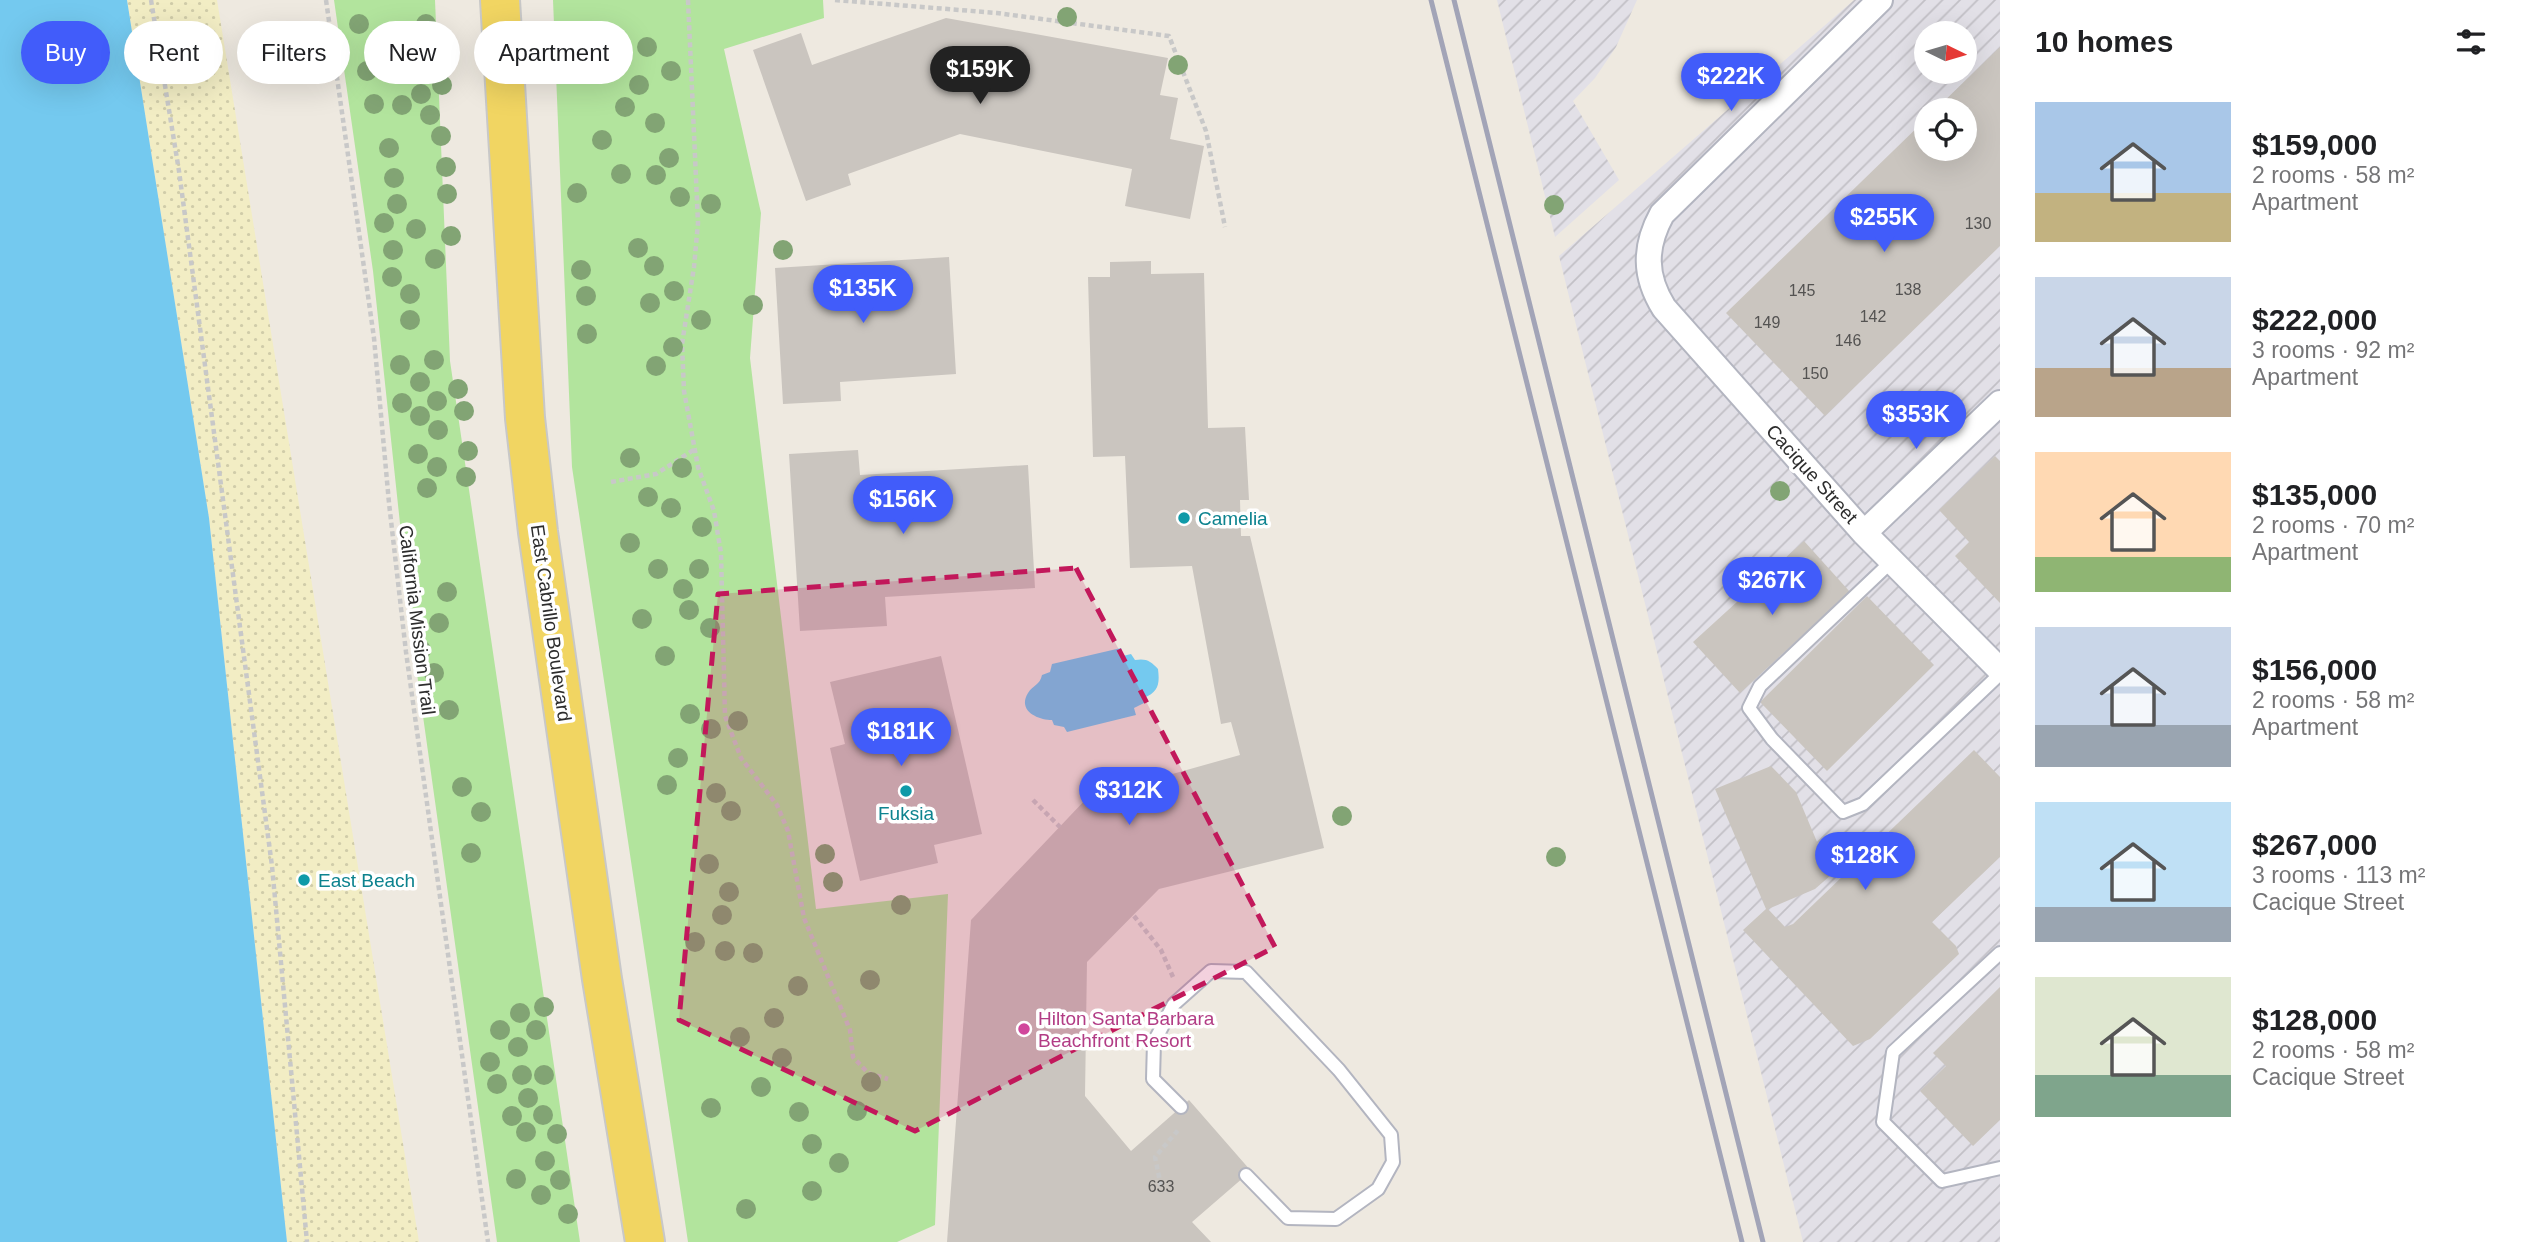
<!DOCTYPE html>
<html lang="en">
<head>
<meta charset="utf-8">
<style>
	body { margin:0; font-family:Helvetica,sans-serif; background:#f6f6f6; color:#202124; height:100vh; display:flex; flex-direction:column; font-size:26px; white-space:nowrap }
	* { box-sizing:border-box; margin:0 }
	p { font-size:23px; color:#757577 }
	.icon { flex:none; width:38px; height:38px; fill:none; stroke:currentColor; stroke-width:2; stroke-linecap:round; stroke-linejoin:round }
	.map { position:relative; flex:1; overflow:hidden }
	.panel { display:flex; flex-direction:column; background:#fff; width:525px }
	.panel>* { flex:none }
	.hud { position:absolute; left:21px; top:21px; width:665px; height:63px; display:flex; gap:14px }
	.needle { width:46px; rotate:95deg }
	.fabs { position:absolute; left:1914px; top:21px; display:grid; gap:14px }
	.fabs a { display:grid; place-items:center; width:63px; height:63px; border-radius:50%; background:#fff; box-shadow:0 7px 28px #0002; font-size:35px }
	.price { position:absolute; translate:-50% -60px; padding:0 16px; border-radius:24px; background:#415cfa; color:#fff; font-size:23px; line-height:46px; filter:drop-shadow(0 2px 4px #0008) }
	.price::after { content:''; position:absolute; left:50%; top:42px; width:21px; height:16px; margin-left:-10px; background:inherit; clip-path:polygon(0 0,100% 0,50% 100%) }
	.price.on { background:#222; color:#fff }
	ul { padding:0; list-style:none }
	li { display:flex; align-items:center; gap:21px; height:175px; padding:0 35px }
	li span { display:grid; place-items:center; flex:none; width:196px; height:140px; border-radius:0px; color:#555 }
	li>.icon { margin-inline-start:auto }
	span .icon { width:84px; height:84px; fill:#fffc; stroke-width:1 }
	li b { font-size:30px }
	h2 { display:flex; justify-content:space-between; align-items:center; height:84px; padding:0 35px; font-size:30px }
	.tag { padding:0 24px; border-radius:32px; background:#fff; box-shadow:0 7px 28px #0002; font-size:24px; line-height:63px }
	.tag.on { background:#415cfa; color:#fff }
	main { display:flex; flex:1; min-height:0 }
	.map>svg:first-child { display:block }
	.industrial { fill:url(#industrial-furrows); fill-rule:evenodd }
	.sand { fill:url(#sand-dots) }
	.park { fill:#b2e49d }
	.water { fill:#74c9ef }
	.building { fill:#cac5bf }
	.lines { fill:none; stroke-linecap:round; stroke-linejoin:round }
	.lane-casing { stroke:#b3b5c0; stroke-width:16 }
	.street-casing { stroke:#b3b5c0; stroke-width:28 }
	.primary-casing { stroke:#c8c8c8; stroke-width:42 }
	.path { stroke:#c8c8c8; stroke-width:4.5; stroke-dasharray:5 3.5; stroke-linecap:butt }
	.lane { stroke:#fff; stroke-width:12 }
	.street { stroke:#fff; stroke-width:24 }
	.primary { stroke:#f1d562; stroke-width:38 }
	.rail { stroke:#a2a4b7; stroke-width:5 }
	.tree { fill:#82a474 }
	.marked { fill:#c2185b; fill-opacity:0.2; stroke:#c2185b; stroke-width:5; stroke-dasharray:14 9; stroke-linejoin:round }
	.culture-dot { fill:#0f9aa8; stroke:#fff; stroke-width:2.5 }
	.hotel-dot { fill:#d1479c; stroke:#fff; stroke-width:2.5 }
	.labels { text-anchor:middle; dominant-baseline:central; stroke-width:7; stroke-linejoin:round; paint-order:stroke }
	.number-label { font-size:16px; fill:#545352 }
	.street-label { font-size:19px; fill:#2d2d2d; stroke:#fff }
	.culture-label { font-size:19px; fill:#0d838f; stroke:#fff; text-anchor:start }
	.hotel-label { font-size:19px; fill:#b23c85; stroke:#fff; text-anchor:start }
</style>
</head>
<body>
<main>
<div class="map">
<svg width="2000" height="1242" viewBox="0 0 2000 1242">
	<defs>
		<pattern id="industrial-furrows" width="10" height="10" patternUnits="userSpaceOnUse" patternTransform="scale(1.75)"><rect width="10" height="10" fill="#e2e0e7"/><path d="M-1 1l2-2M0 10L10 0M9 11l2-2" fill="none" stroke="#c2c0c6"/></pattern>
		<pattern id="sand-dots" width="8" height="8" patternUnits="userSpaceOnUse" patternTransform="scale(1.75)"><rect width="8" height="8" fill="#f2edc4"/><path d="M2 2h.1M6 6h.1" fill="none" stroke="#d0cca9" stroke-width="1.8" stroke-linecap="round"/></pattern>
	</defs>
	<rect width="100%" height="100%" fill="#eee9e0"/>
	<path class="industrial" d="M 1497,0 L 1637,0 L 1616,47 L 1595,78 L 1573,101 L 1619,180 L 1555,237 Z
		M 1854,0 L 2000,0 L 2000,1242 L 1803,1242 L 1559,256 ZM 1927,33 L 1965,33 L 1965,72 L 1927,72 ZM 1927,110 L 1965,110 L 1965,149 L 1927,149 Z"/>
	<path class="sand" d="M 127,0 L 217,0 L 419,1242 L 287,1242 L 209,518 Z"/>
	<path class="park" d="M 334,0 L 435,0 L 450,361 L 580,1242 L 497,1242 L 413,645 L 373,271 Z
		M 553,0 L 823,0 L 824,18 L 724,49 L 761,213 L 750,358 L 816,909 L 948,894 L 935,1225 L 897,1242 L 688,1242 L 572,467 Z"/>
	<path class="water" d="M 0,0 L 127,0 L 209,518 L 287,1242 L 0,1242 Z
		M 1121,648 L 1123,656 L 1131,654 L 1135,660 C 1146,658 1151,661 1158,669 C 1160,685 1158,692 1144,698 L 1144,703 L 1134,708 L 1136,715 L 1067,732 L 1064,727 L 1054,725 L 1052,720 C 1038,720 1017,711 1028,693 C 1033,685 1040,685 1042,675 L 1050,672 L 1052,664 Z"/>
	<path class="building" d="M 946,18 L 1168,58 L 1160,95 L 1178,98 L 1170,139 L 1204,146 L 1190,219 L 1125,206 L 1132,169 L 960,134 L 848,174 L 851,185 L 806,201 L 753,50 L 801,33 L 812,65 Z
		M 2000,47 L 2000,246 L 1825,416 L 1726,313 L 1927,118 L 1927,149 L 1965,149 L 1965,110 L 1935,110 Z
		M 949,257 L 956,374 L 840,382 L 841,401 L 783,404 L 775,268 Z
		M 1151,261 L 1151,274 L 1204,273 L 1208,428 L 1245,427 L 1249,500 L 1240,500 L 1241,536 L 1250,536 L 1324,848 L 1159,889 L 1087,962 L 1085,1096 L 1131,1151 L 1189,1100 L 1251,1171 L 1192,1222 L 1211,1242 L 947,1242 L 971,920 L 1087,798 L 1240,755 L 1231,722 L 1221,724 L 1192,566 L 1130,568 L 1125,456 L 1093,457 L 1088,277 L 1110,277 L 1110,262 Z
		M 858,450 L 860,475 L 1028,465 L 1035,588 L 885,597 L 887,626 L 800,631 L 789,454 Z
		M 1995,456 L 2000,461 L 2000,603 L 1955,556 L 1969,542 L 1939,510 Z
		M 1804,541 L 1850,592 L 1740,693 L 1693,642 Z
		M 1867,596 L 1934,665 L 1827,771 L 1760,702 Z
		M 941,656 L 982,834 L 934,845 L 938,863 L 860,881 L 830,748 L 845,744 L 830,682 Z
		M 1974,750 L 2000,777 L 2000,857 L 1932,922 L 1956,946 L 1959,954 L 1870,1039 L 1853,1046 L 1743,930 L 1766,909 L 1715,789 L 1771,766 L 1796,792 L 1831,875 L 1815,889 L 1768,909 L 1785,927 L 1793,924 Z
		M 2000,987 L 2000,1120 L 1973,1146 L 1920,1091 L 1946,1066 L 1933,1053 Z"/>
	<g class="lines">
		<g class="lane-casing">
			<path id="lane" d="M 1892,561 L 1760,686 L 1749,708 L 1772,739 L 1843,812 L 1863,804 L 2000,674
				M 2000,953 L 1893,1052 L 1883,1122 L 1942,1181 L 2000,1168
				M 1181,1107 L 1153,1079 L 1154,1042 L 1174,1004 L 1211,971 L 1246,972 L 1339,1070 L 1391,1135 L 1393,1162 L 1378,1189 L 1336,1219 L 1288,1218 L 1246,1175"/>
		</g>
		<g class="street-casing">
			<path id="street" d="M 1880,0 L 1662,214 C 1644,247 1644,276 1664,308 L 1864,533 L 2000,670
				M 1864,533 L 2000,403"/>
		</g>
		<g class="primary-casing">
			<path id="primary" d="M 500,0 L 525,418 L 538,532 L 602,979 L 645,1242"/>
		</g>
		<path class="path" d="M 151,0 L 179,171 L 272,866 L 307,1242
			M 326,0 L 374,338 L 389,503 L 406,652 L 488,1242
			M 688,0 L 698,223 L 694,267 L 682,344 L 684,391 L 698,467 L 714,511 L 721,553 L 725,716 L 741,758 L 777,805 L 788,831 L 804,918 L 850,1030 L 853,1057 L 868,1073 L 888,1079
			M 835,0 L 997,13 L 1169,36 L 1206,131 L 1225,227
			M 611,482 L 656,474 L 695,449
			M 1033,800 L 1060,827
			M 1134,916 L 1161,950 L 1173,977
			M 1161,1186 L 1155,1157 L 1179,1129"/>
		<use href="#lane" class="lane"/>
		<use href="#street" class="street"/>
		<use href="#primary" class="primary"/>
		<path class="rail" d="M 1431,0 L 1742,1242
			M 1454,0 L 1763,1242"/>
	</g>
	<g class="tree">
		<circle cx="1067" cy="17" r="10"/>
		<circle cx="359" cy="24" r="10"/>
		<circle cx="426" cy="24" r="10"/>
		<circle cx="385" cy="43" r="10"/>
		<circle cx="424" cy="45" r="10"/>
		<circle cx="647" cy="47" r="10"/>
		<circle cx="1178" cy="65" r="10"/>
		<circle cx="411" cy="69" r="10"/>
		<circle cx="367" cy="71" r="10"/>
		<circle cx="671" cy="71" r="10"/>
		<circle cx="442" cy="85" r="10"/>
		<circle cx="639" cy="85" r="10"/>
		<circle cx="421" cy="94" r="10"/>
		<circle cx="374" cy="104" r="10"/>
		<circle cx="402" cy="105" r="10"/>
		<circle cx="625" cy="107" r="10"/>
		<circle cx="430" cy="115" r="10"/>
		<circle cx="655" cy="123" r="10"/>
		<circle cx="441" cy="136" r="10"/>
		<circle cx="602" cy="140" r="10"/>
		<circle cx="389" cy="148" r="10"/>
		<circle cx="669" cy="158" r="10"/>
		<circle cx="446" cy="167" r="10"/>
		<circle cx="621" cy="174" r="10"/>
		<circle cx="656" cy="175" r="10"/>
		<circle cx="394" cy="178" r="10"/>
		<circle cx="577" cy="193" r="10"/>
		<circle cx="447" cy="194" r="10"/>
		<circle cx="680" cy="197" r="10"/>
		<circle cx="397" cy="204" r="10"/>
		<circle cx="711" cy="204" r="10"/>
		<circle cx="1554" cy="205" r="10"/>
		<circle cx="384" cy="223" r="10"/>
		<circle cx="416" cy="229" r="10"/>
		<circle cx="451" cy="236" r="10"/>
		<circle cx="638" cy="248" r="10"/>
		<circle cx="393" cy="250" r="10"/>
		<circle cx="783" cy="250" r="10"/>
		<circle cx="435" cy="259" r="10"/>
		<circle cx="654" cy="266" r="10"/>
		<circle cx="581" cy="270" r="10"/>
		<circle cx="392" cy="277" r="10"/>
		<circle cx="674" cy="291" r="10"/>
		<circle cx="410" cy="294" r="10"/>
		<circle cx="586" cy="296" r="10"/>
		<circle cx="650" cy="303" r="10"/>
		<circle cx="753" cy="305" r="10"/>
		<circle cx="410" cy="320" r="10"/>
		<circle cx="701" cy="320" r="10"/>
		<circle cx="587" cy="334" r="10"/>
		<circle cx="673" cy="347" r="10"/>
		<circle cx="434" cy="360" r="10"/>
		<circle cx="400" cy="365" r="10"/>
		<circle cx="656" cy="366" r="10"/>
		<circle cx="420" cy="382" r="10"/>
		<circle cx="458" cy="389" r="10"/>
		<circle cx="437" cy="401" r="10"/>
		<circle cx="402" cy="403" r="10"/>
		<circle cx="464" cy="411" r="10"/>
		<circle cx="420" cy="416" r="10"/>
		<circle cx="438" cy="430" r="10"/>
		<circle cx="468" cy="451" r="10"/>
		<circle cx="418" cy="454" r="10"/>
		<circle cx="630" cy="458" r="10"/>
		<circle cx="437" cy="467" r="10"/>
		<circle cx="682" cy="468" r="10"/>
		<circle cx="466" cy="477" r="10"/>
		<circle cx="427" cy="488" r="10"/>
		<circle cx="1780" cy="491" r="10"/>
		<circle cx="648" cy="497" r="10"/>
		<circle cx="671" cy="508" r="10"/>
		<circle cx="702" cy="527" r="10"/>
		<circle cx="630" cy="543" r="10"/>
		<circle cx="658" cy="569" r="10"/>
		<circle cx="699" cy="569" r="10"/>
		<circle cx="683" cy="589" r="10"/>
		<circle cx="447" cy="592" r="10"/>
		<circle cx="689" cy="610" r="10"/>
		<circle cx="642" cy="619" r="10"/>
		<circle cx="439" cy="623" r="10"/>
		<circle cx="710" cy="628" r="10"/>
		<circle cx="421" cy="650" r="10"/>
		<circle cx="665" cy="656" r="10"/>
		<circle cx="434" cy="673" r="10"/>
		<circle cx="449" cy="710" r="10"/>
		<circle cx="690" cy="714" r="10"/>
		<circle cx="738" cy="721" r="10"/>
		<circle cx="711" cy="729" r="10"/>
		<circle cx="678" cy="758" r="10"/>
		<circle cx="667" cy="785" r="10"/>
		<circle cx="462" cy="787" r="10"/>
		<circle cx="716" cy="793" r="10"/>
		<circle cx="731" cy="811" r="10"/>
		<circle cx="481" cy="812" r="10"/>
		<circle cx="1342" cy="816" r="10"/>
		<circle cx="471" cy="853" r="10"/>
		<circle cx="825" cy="854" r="10"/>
		<circle cx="1556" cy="857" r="10"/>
		<circle cx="709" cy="864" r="10"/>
		<circle cx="833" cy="882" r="10"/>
		<circle cx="729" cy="892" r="10"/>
		<circle cx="901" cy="905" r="10"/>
		<circle cx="722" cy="915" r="10"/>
		<circle cx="695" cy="942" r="10"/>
		<circle cx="725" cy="951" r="10"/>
		<circle cx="753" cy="953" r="10"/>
		<circle cx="870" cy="980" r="10"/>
		<circle cx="798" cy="986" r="10"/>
		<circle cx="544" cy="1007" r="10"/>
		<circle cx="520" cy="1013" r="10"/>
		<circle cx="774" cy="1018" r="10"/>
		<circle cx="500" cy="1030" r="10"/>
		<circle cx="536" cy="1030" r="10"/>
		<circle cx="740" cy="1037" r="10"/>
		<circle cx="518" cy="1047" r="10"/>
		<circle cx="782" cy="1058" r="10"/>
		<circle cx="490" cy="1062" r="10"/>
		<circle cx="522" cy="1075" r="10"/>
		<circle cx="544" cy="1075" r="10"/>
		<circle cx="871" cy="1082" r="10"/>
		<circle cx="497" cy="1084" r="10"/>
		<circle cx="761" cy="1087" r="10"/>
		<circle cx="528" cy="1098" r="10"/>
		<circle cx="711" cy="1108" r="10"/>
		<circle cx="857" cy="1111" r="10"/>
		<circle cx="799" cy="1112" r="10"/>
		<circle cx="543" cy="1115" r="10"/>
		<circle cx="512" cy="1116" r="10"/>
		<circle cx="526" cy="1132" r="10"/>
		<circle cx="557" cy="1134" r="10"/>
		<circle cx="812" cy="1144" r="10"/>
		<circle cx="545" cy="1161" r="10"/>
		<circle cx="839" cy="1163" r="10"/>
		<circle cx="516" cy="1179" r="10"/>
		<circle cx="560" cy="1180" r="10"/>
		<circle cx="812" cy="1191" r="10"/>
		<circle cx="541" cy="1195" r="10"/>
		<circle cx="746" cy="1209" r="10"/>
		<circle cx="568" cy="1214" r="10"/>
	</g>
	<path class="marked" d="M 1076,568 L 1275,947 L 915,1131 L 679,1020 L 718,594 Z"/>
	<g class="culture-dot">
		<circle cx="1184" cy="518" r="7"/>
		<circle cx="906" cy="791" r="7"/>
		<circle cx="304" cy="880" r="7"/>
	</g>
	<circle class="hotel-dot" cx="1024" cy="1029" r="7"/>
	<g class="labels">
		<g class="number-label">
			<text x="1978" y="223">130</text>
			<text x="1908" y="289">138</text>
			<text x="1802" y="290">145</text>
			<text x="1873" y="316">142</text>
			<text x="1767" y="322">149</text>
			<text x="1848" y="340">146</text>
			<text x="1815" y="373">150</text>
			<text x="1161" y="1186">633</text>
		</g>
		<g class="street-label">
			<text transform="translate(1812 474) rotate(48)">Cacique Street</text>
			<text transform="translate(417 620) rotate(83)">California Mission Trail</text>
			<text transform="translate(551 623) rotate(82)">East Cabrillo Boulevard</text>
		</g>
		<g class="culture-label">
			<text x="1198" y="518">Camelia</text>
			<text x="906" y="813" text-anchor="middle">Fuksia</text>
			<text x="318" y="880">East Beach</text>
		</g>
		<g class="hotel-label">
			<text x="1038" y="1018">Hilton Santa Barbara<tspan x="1038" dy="22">Beachfront Resort</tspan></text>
		</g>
	</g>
</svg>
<div class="fabs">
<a><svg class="needle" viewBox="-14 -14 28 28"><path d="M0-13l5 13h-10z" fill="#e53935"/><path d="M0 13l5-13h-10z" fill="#757577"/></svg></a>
<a><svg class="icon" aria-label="locate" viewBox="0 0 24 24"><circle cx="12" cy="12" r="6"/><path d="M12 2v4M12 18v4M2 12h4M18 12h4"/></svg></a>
</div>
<b class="price on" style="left:980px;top:106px">$159K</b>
<b class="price" style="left:1731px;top:113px">$222K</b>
<b class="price" style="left:1884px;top:254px">$255K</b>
<b class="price" style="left:863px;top:325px">$135K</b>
<b class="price" style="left:1916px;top:451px">$353K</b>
<b class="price" style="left:903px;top:536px">$156K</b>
<b class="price" style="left:1772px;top:617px">$267K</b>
<b class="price" style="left:901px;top:768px">$181K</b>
<b class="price" style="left:1129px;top:827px">$312K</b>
<b class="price" style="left:1865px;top:892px">$128K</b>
<div class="hud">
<a class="tag on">Buy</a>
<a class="tag">Rent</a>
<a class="tag">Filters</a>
<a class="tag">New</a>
<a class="tag">Apartment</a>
</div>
</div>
<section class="panel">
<h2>10 homes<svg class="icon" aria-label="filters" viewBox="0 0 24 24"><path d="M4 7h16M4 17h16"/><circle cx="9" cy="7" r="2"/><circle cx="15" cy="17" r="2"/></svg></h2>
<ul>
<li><span style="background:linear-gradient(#a9c7e8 65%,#c2b280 0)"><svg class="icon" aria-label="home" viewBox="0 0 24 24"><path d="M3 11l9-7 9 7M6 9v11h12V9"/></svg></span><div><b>$159,000</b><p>2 rooms · 58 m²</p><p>Apartment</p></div></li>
<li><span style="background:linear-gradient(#c9d6e8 65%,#b9a48a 0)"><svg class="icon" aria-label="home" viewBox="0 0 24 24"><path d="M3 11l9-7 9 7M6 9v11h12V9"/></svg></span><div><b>$222,000</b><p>3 rooms · 92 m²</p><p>Apartment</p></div></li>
<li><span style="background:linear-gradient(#ffd9b3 75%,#8fb573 0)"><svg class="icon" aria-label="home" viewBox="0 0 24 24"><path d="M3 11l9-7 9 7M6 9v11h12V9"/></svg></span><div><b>$135,000</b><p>2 rooms · 70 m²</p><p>Apartment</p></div></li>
<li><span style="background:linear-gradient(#c9d6e8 70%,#9aa5b1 0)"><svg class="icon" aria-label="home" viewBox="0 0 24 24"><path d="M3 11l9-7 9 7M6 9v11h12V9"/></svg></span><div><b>$156,000</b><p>2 rooms · 58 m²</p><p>Apartment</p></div></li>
<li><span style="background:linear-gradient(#bfe0f5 75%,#9aa5b1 0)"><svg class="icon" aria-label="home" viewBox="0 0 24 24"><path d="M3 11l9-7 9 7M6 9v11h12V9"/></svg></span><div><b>$267,000</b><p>3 rooms · 113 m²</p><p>Cacique Street</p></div></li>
<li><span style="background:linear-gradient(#dfe7d0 70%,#7fa58c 0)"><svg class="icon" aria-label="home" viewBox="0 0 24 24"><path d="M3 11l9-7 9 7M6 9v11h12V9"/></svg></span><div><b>$128,000</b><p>2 rooms · 58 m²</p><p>Cacique Street</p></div></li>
</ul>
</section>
</main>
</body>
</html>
